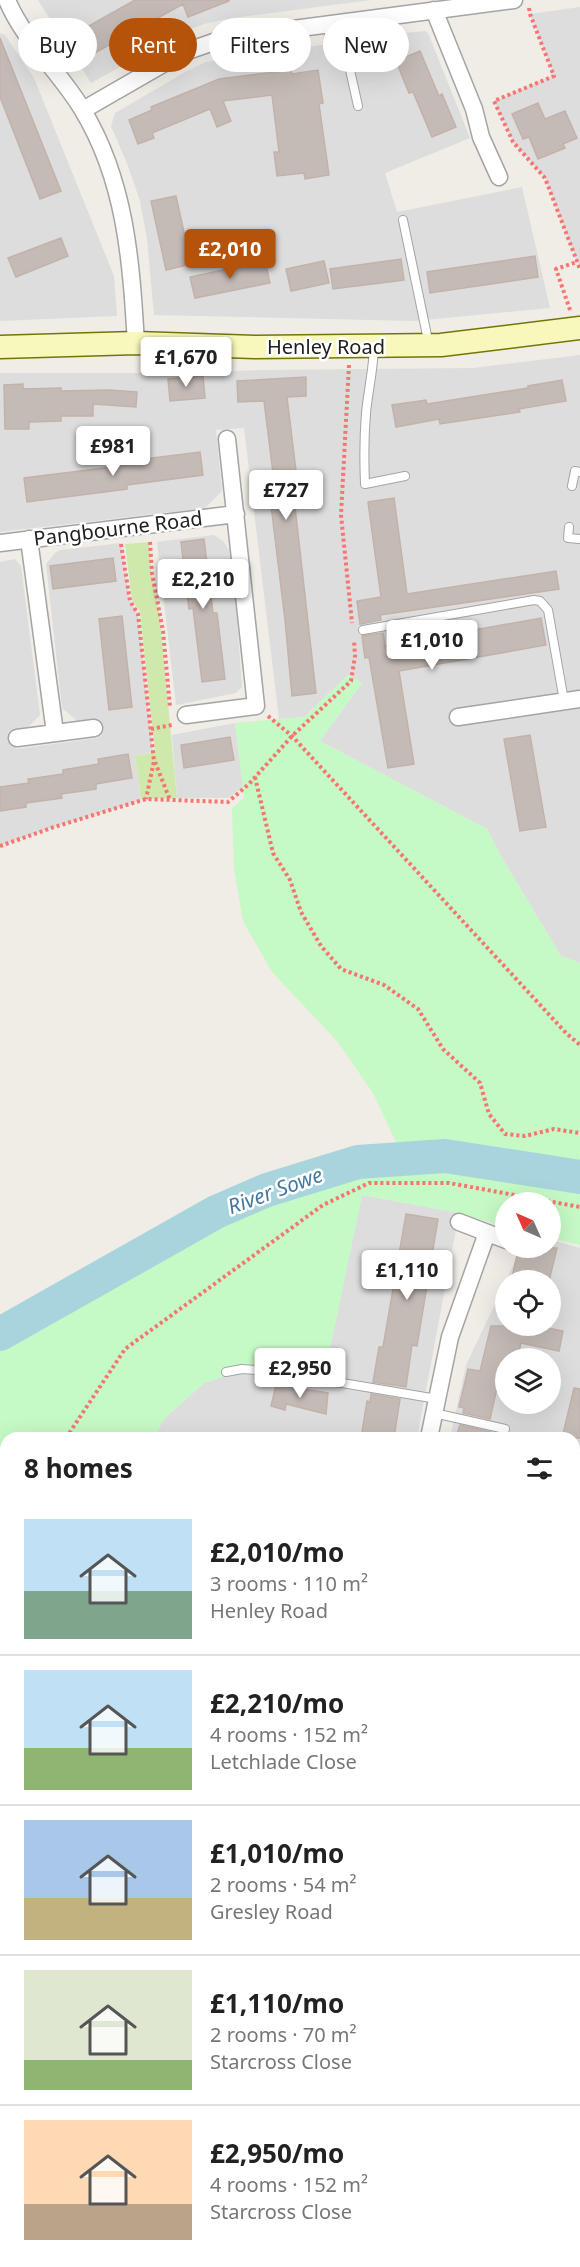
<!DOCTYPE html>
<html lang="en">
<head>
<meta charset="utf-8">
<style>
	body { margin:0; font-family:"Noto Sans",sans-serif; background:#f6f6f6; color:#222; height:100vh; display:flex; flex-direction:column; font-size:22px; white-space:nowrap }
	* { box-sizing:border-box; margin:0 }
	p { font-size:20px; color:#767676 }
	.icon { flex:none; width:33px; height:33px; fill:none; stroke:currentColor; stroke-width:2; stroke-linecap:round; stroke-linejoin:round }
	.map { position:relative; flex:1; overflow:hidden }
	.side { position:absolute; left:0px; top:1432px; width:580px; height:836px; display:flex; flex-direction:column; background:#fff; border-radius:18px 18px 0 0; box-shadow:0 6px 24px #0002 }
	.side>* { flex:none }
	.top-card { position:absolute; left:18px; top:18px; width:544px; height:54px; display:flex; gap:12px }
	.needle { width:39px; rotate:315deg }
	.controls { position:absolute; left:495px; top:1192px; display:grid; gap:12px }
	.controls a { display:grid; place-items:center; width:66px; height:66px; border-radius:50%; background:#fff; box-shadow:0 6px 24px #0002; font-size:30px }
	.price { position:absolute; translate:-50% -51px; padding:0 14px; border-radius:6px; background:#fff; color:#222; font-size:20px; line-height:39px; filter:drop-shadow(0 2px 3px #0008) }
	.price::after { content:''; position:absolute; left:50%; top:36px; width:18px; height:14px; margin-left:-9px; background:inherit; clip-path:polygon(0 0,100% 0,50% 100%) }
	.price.on { background:#b45309; color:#fff }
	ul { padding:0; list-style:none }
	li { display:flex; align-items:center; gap:18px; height:150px; padding:0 24px }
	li+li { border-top:2px solid #e0e0e0 }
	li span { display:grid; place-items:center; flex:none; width:168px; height:120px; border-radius:0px; color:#555 }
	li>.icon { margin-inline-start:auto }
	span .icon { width:72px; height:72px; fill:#fffc; stroke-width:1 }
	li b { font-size:26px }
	h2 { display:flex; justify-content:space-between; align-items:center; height:72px; padding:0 24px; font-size:26px }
	.pill { padding:0 21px; border-radius:27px; background:#fff; box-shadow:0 6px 24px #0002; font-size:21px; line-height:54px }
	.pill.on { background:#b45309; color:#fff }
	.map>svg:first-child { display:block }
	.residential { fill:#dedddd; fill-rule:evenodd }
	.grass { fill:#cfe9ad }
	.park { fill:#c5f9c5 }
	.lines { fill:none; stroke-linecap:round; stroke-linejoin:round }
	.river { stroke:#a8d5dd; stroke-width:34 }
	.building { fill:#c5bbb6; stroke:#c2b2a9; stroke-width:1.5 }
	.lane-casing { stroke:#a4a4a4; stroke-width:10 }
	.street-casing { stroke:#a4a4a4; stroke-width:19 }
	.secondary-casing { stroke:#727607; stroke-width:25 }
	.path { stroke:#f77470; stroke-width:4; stroke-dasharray:3 3; stroke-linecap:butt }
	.lane { stroke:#fff; stroke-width:8 }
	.street { stroke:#fff; stroke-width:16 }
	.secondary { stroke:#f8f7bc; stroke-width:22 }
	.labels { text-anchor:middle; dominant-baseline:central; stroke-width:5; stroke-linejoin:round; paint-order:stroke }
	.street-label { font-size:20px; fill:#202020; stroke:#fff }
	.water-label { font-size:21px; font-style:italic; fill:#47799e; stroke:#fff }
</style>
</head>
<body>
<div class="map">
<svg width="580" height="2267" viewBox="0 0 580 2267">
	<rect width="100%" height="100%" fill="#f0ece6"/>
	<path class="residential" d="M 38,0 L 372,0 L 232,18 L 204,24 L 185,31 L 91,83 Z
		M 580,7 L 580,269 L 545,178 L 513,142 L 494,101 L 554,75 L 530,14 Z
		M 425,31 L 428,33 L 470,138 L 385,173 L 397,212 L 522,187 L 550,308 L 414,321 L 154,315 L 147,239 L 140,201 L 128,166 L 111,126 L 115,113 L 187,71 L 206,62 L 395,34 Z
		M 0,33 L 5,35 L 34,78 L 114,276 L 117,316 L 0,321 Z
		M 580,355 L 580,963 L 561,956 L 501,856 L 487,829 L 320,741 L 362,683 L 348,675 L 304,717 L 279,719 L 244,428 L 216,430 L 222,491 L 205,508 L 0,532 L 0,373 L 186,373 L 262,370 L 473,368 Z
		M 214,535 L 224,542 L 232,555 L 242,687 L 236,693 L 176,705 L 157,542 Z
		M 121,543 L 130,601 L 138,614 L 153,752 L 135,756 L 141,801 L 51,828 L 0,846 L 0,562 L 15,559 L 21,566 L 40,715 L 28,727 L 13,730 L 16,749 L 97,738 L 95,722 L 81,724 L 62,708 L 46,564 L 56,552 L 61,550 Z
		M 235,723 L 243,787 L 228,798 L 177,798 L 172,735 Z
		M 362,1195 L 459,1213 L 417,1438 L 153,1438 L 165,1418 L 204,1383 L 235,1373 L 323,1381 Z
		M 551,1240 L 580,1248 L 580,1554 L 575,1558 L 574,1438 L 450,1438 L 466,1365 L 506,1281 L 506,1326 L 550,1326 L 550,1281 L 506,1281 L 521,1248 L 550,1248 ZM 506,1359 L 550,1359 L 550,1404 L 506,1404 Z
		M 575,1599 L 580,1600 L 580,1715 L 575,1730 Z
		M 6,1822 L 6,1959 L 0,1959 L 0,1843 Z
		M 575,1906 L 580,1908 L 580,2267 L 453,2267 L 454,2262 L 574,2262 Z
		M 0,1997 L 1,2001 L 6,2002 L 6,2089 L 0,2087 Z
		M 36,2262 L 173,2262 L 174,2267 L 37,2267 Z
		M 205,2262 L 369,2262 L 400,2267 L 205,2267 Z"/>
	<path class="grass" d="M 149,542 L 151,570 L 160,619 L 177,798 L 141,799 L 135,756 L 155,752 L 140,611 L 132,600 L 125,544 Z"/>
	<path class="park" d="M 348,675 L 362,683 L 320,741 L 487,829 L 501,856 L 561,956 L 580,963 L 580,1161 L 515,1153 L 479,1152 L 448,1145 L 398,1146 L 373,1093 L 337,1041 L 272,972 L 243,921 L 234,869 L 232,809 L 244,798 L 235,723 L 304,717 Z
		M 402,1166 L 460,1167 L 580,1185 L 580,1245 L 551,1238 L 550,1203 L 506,1203 L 505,1227 L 459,1213 L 362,1195 L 323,1382 L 235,1373 L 204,1383 L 165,1418 L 153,1438 L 6,1438 L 6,1544 L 0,1537 L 0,1344 L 189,1232 L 253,1200 L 293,1187 L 362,1171 Z
		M 6,1674 L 6,1822 L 0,1843 L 0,1771 L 3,1756 L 0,1740 L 0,1693 Z
		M 580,1723 L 580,1889 L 574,1887 L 574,1742 Z
		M 0,2087 L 6,2089 L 6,2262 L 36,2262 L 36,2267 L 0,2267 Z"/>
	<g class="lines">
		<path class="river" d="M 0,1334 L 216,1212 L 267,1190 L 358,1162 L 445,1156 L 580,1177
			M 0,1551 L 6,1584
			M 0,1653 L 6,1618"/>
	</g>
	<path class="building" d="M 135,0 L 229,0 L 229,1 L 188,17 L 183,4 L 82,60 L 69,37 Z
		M 0,38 L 61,191 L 40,199 L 0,97 Z
		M 420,51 L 439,96 L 442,94 L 456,127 L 432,137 L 413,92 L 409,93 L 396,61 Z
		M 291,70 L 292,74 L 318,70 L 323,103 L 319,104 L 329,175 L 305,179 L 304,173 L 277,176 L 274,152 L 279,152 L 272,95 L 223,101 L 231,121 L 217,127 L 210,109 L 152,133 L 154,138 L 138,144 L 129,120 L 152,110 L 151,107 L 219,79 Z
		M 538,103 L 545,119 L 565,111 L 577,138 L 563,144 L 565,148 L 538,159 L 529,137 L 523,139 L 512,114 Z
		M 176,196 L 191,264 L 166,270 L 151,201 Z
		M 61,238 L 68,256 L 16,277 L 8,258 Z
		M 535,256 L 538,277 L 430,293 L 427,272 Z
		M 401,259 L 404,280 L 333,289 L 330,269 Z
		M 265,261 L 270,283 L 195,298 L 190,277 Z
		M 324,261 L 329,283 L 291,291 L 286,269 Z
		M 203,376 L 205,398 L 170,401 L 168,379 Z
		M 306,377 L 306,396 L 287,397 L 297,479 L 292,480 L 316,693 L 292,696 L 285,620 L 269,489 L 275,489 L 264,401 L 238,402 L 237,381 Z
		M 562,380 L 566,401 L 519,409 L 520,412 L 440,424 L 439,419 L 396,427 L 392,405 L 426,400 L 427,404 L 528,388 L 528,386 Z
		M 23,384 L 23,389 L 61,388 L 61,391 L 109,390 L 137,392 L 136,407 L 93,404 L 93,416 L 61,416 L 61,421 L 29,422 L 29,429 L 5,429 L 4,385 Z
		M 200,452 L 203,475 L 127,485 L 127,489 L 27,502 L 24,478 L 137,464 L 137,460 Z
		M 394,498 L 407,594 L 556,571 L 559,589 L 380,615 L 381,620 L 360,624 L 357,601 L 381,597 L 368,502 Z
		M 204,539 L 213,613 L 217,613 L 225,679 L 202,682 L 193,608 L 189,609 L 181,542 Z
		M 113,558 L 116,581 L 53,589 L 50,566 Z
		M 122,616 L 132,707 L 109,710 L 99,619 Z
		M 541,618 L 546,645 L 399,671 L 414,764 L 388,768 L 369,657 L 365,658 L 362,636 L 383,633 L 385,646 Z
		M 530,735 L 546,827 L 520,831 L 504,739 Z
		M 230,737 L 234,760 L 184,768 L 181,745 Z
		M 128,754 L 132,778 L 96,784 L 96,789 L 61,794 L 62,798 L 26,803 L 26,807 L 0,811 L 0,787 L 29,783 L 28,779 L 63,774 L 63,770 L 99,764 L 98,759 Z
		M 406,1214 L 438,1219 L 417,1346 L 412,1345 L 406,1387 L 373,1382 L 379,1347 L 383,1347 Z
		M 529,1248 L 557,1248 L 549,1281 L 527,1281 L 512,1277 L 518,1251 L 528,1252 Z
		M 491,1326 L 538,1326 L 563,1331 L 559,1351 L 521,1343 L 517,1359 L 506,1359 L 506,1371 L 501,1370 L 490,1419 L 463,1413 L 464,1408 L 459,1407 L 468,1369 L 480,1371 Z
		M 276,1385 L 328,1393 L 326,1414 L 286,1404 L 285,1410 L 271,1406 Z
		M 574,1388 L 580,1389 L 580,1438 L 562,1438 Z
		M 371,1394 L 400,1399 L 394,1438 L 361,1438 L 367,1401 L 370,1402 Z
		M 460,1425 L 491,1432 L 490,1438 L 474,1438 L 457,1434 Z"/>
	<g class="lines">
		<g class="lane-casing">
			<path id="lane" d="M 326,25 L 336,50 L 348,61 L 358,106
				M 403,220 L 429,345
				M 374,348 C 373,371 368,392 366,413 C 364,437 364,460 365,484 L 405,476
				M 572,486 L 575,471 L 580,472
				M 569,527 L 568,538 L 580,539
				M 363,630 L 534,600 L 540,601 L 548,610 L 564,701
				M 226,1372 L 242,1369 L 271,1371 L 437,1399
				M 434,1413 L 505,1429
				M 574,1463 L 580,1464
				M 574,1676 L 580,1677
				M 265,2262 L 265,2267"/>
		</g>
		<g class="street-casing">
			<path id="street" d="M 7,0 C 24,41 60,72 82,109 C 126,181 131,261 136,343
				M 434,10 L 474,109 L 481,137 L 499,177
				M 83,110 L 182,53 L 225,38 L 514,0
				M 29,539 L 55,733
				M 0,543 L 236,514
				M 186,715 L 256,706 L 227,439
				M 458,717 L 580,699
				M 17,738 L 94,728
				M 459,1222 L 506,1240
				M 429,1438 L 450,1337 L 487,1233
				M 574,1580 L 580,1581
				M 574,1894 L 580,1896
				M 0,1972 L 6,1972
				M 574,2082 L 580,2085
				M 186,2262 L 186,2267
				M 455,2262 L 472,2267"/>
		</g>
		<g class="secondary-casing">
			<path id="secondary" d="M 0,347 L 136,343 L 255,347 L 441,345 L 580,328"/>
		</g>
		<path class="path" d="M 529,8 L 530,14 L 554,76 L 494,101 L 513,142 L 545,178 L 580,269
			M 570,310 L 556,269 L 577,262
			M 349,365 L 341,515 L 352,623
			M 150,542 L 152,573 L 163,631 L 170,707
			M 121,544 L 130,601 L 138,614 L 154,761 L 146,799
			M 268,716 L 292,736 L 566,1033 L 580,1045
			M 151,729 L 172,725 L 172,724
			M 155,762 L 170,800
			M 255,777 L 273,853 L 290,880 L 301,912 L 321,946 L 341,969 L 384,985 L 418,1009 L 443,1049 L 480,1083 L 489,1114 L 505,1134 L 525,1136 L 554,1129 L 580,1133
			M 0,846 L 51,828 L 146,799 L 228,802 L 249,784 L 292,736 L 351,681 L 355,656 L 354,640
			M 66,1438 L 125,1349 L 323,1205 L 369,1183 L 449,1183 L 580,1207
			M 574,1736 L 580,1722
			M 0,1811 L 6,1782
			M 574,1824 L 580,1823
			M 0,2180 L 2,2198 L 0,2204"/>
		<use href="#lane" class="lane"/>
		<use href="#street" class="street"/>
		<use href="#secondary" class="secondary"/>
	</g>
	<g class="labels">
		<g class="street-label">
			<text x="326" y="346">Henley Road</text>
			<text transform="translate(118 528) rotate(-7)">Pangbourne Road</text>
		</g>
		<g class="water-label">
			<text transform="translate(275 1190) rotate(-20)">River Sowe</text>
		</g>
	</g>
</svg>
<div class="controls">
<a><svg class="needle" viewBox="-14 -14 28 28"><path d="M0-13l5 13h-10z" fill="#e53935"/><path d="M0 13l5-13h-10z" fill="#767676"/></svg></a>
<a><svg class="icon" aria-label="locate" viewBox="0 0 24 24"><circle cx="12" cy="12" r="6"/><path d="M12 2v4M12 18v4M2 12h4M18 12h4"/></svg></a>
<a><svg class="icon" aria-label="layers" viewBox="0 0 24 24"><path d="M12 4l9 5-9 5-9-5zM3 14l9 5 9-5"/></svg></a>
</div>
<b class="price on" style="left:230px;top:280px">£2,010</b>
<b class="price" style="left:186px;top:388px">£1,670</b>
<b class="price" style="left:113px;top:477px">£981</b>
<b class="price" style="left:286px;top:521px">£727</b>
<b class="price" style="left:203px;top:610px">£2,210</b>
<b class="price" style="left:432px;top:671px">£1,010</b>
<b class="price" style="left:407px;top:1301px">£1,110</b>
<b class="price" style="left:300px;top:1399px">£2,950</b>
<div class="top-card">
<a class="pill">Buy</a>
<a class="pill on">Rent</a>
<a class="pill">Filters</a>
<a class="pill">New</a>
</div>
<section class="side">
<h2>8 homes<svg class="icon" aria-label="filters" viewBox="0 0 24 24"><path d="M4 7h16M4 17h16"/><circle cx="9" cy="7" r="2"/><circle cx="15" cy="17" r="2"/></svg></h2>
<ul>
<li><span style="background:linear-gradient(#bfe0f5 60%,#7fa58c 0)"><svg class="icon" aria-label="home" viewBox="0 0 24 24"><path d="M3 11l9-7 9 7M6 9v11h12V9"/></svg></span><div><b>£2,010/mo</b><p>3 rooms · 110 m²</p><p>Henley Road</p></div></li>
<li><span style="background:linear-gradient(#bfe0f5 65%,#8fb573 0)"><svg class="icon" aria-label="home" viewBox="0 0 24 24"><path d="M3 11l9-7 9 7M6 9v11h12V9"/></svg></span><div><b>£2,210/mo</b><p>4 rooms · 152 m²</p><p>Letchlade Close</p></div></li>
<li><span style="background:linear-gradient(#a9c7e8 65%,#c2b280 0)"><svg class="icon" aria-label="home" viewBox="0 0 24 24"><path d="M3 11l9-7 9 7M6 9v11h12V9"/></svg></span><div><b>£1,010/mo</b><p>2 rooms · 54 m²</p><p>Gresley Road</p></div></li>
<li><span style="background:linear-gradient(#dfe7d0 75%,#8fb573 0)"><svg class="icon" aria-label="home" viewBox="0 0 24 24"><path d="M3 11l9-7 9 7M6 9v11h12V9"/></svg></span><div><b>£1,110/mo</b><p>2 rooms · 70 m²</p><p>Starcross Close</p></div></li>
<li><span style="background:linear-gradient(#ffd9b3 70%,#b9a48a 0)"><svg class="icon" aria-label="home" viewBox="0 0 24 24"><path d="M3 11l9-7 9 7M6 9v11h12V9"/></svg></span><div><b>£2,950/mo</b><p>4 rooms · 152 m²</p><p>Starcross Close</p></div></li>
</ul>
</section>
</div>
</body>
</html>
